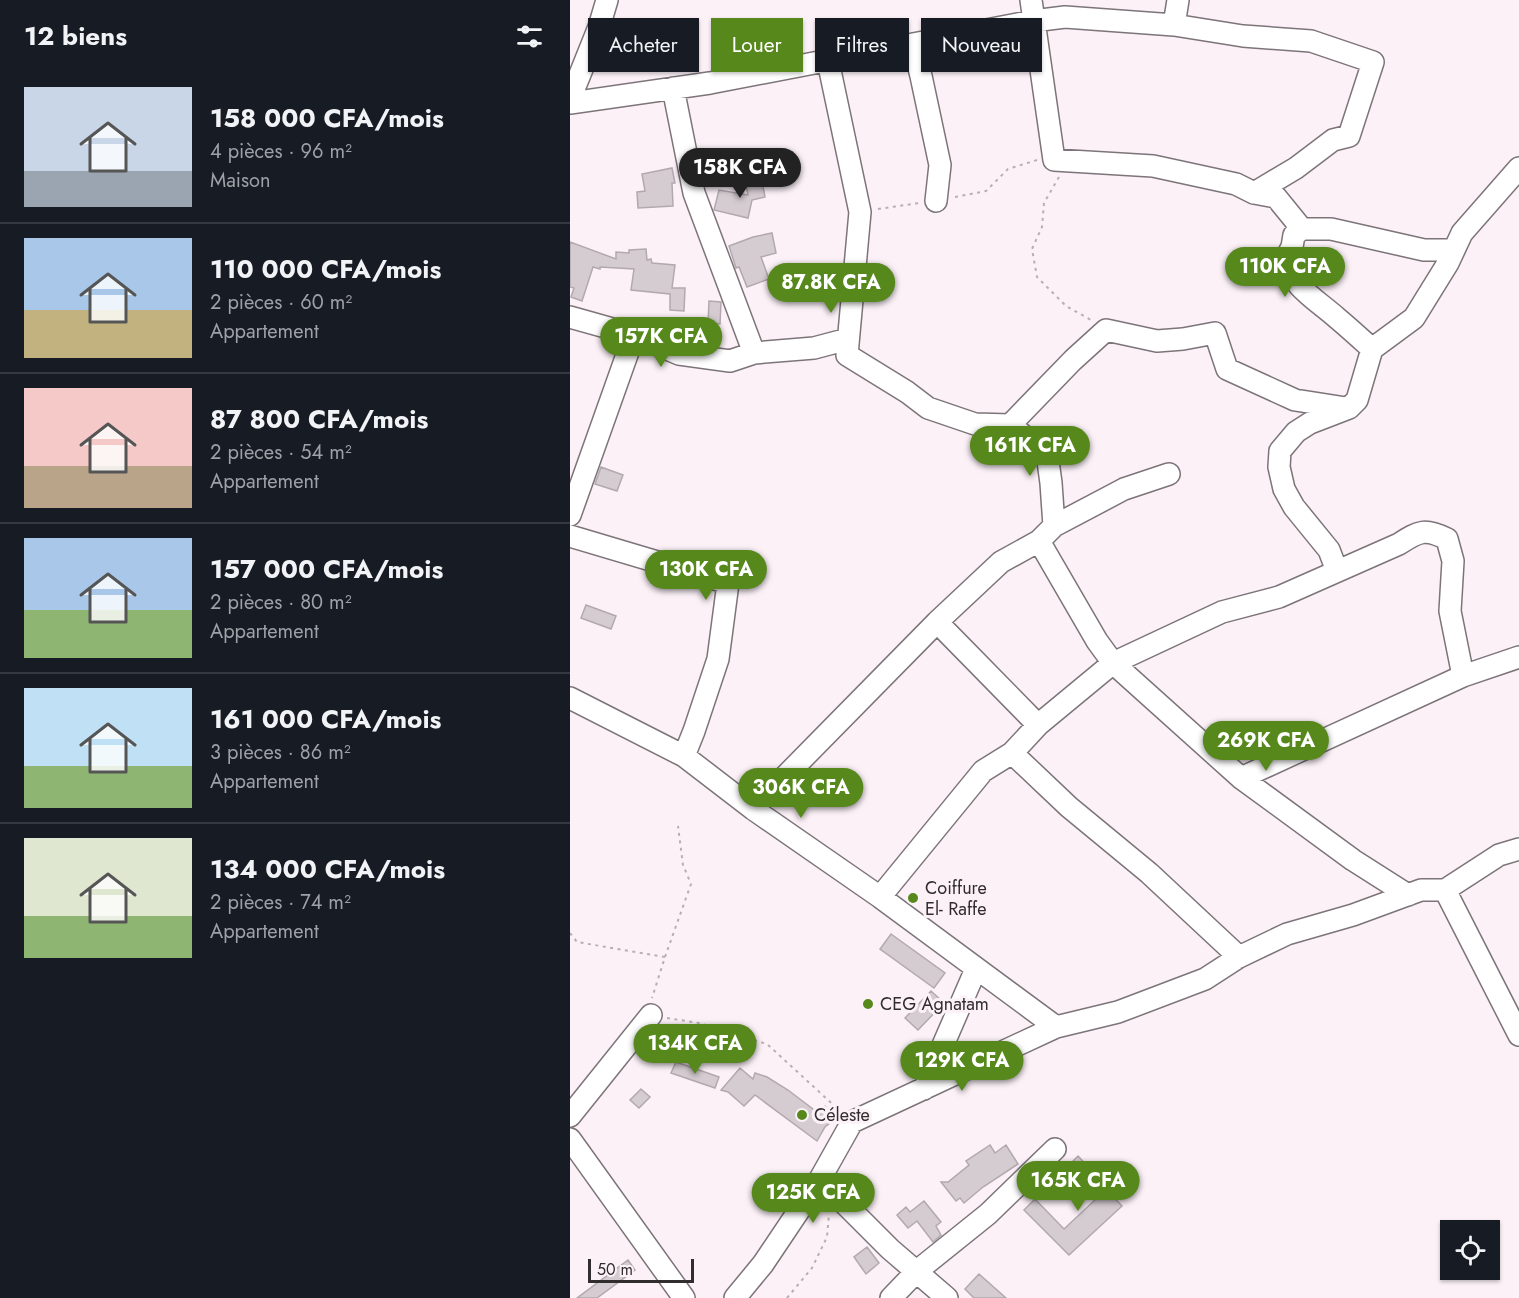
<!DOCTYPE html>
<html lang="fr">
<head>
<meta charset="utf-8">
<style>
	body { margin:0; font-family:Jost,sans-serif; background:#242831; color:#f1f3f6; height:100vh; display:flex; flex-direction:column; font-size:22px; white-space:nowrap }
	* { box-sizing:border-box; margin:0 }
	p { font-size:20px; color:#9ea1a6 }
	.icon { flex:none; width:33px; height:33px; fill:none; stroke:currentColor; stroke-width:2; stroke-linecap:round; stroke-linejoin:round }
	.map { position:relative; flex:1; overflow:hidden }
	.panel { display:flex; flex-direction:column; background:#171b24; width:570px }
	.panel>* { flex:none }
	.guide { position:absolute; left:18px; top:18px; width:570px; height:54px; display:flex; gap:12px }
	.fabs { position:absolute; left:870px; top:1220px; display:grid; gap:12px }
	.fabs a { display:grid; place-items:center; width:60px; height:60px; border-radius:0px; background:#171b24; box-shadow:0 2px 4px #0004; font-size:30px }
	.scale { position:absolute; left:18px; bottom:15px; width:106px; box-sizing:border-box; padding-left:6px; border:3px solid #312d2f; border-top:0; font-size:16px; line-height:21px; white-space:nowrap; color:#312d2f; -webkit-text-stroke:4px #fbf1f7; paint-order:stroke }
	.price { position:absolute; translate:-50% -51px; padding:0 14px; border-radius:21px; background:#56881c; color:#fff; font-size:20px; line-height:39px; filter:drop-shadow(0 2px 3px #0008) }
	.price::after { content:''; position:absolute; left:50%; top:36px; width:18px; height:14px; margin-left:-9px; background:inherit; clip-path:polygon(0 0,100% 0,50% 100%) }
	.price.selected { background:#222; color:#fff }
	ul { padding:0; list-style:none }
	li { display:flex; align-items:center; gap:18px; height:150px; padding:0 24px }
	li+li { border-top:2px solid #363941 }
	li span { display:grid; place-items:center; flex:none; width:168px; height:120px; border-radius:0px; color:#555 }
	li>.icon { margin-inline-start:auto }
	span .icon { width:72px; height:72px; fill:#fffc; stroke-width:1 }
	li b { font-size:26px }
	h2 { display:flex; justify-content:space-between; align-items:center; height:72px; padding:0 24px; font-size:26px }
	.pill { padding:0 21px; border-radius:0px; background:#171b24; box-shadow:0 2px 4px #0004; font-size:21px; line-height:54px }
	.pill.selected { background:#56881c; color:#fff }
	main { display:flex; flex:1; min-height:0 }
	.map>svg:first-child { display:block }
	.building { fill:#d5ccd2; stroke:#b2a9ae; stroke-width:1.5 }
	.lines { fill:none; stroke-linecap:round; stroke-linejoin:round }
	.minor-casing { stroke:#7c7479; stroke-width:24 }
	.path { stroke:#b7afb4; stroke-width:2; stroke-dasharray:3 4.5; stroke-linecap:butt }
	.minor { stroke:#fff; stroke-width:21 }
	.poi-dot { fill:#56881c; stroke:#fbf1f7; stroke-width:2 }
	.labels { text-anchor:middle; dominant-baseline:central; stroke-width:6; stroke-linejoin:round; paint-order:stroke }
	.poi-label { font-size:18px; fill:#312d2f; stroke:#fbf1f7; text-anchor:start }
</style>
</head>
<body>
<main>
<section class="panel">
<h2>12 biens<svg class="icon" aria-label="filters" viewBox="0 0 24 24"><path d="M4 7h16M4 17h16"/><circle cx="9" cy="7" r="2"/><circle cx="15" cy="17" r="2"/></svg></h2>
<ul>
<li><span style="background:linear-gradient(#c9d6e8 70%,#9aa5b1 0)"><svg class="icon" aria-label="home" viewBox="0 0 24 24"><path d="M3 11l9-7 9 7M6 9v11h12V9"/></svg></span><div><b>158 000 CFA/mois</b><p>4 pièces · 96 m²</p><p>Maison</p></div></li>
<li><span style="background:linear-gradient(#a9c7e8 60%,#c2b280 0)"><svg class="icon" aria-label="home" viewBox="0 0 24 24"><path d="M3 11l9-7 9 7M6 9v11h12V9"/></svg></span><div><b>110 000 CFA/mois</b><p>2 pièces · 60 m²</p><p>Appartement</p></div></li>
<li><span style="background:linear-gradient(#f6c9c9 65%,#b9a48a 0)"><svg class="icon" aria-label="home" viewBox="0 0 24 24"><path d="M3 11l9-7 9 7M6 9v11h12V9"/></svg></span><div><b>87 800 CFA/mois</b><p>2 pièces · 54 m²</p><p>Appartement</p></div></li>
<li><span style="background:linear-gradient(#a9c7e8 60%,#8fb573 0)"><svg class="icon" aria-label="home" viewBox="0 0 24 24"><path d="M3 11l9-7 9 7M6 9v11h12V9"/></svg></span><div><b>157 000 CFA/mois</b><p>2 pièces · 80 m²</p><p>Appartement</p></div></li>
<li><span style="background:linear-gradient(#bfe0f5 65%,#8fb573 0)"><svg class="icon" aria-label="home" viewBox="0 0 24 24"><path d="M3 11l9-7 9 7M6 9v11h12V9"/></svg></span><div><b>161 000 CFA/mois</b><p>3 pièces · 86 m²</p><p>Appartement</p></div></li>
<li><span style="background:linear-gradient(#dfe7d0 65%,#8fb573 0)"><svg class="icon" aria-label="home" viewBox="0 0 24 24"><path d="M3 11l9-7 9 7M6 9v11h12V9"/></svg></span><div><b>134 000 CFA/mois</b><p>2 pièces · 74 m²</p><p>Appartement</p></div></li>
</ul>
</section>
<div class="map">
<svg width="949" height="1298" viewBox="0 0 949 1298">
	<rect width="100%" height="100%" fill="#fbf1f7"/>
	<path class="building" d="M 102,168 L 105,183 L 102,183 L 103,206 L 68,208 L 67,192 L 75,191 L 72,174 Z
		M 191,176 L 195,197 L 182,200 L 178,218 L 144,210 L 149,190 L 178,195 L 175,179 Z
		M 202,233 L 206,253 L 191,257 L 199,279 L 177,287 L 169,267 L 166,268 L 159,246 L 183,237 Z
		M 0,242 L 46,259 L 46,252 L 59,253 L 59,250 L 76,249 L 77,260 L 81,259 L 82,263 L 105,265 L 102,288 L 115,288 L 114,311 L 100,310 L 100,294 L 61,290 L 64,269 L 30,267 L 30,269 L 23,267 L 12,301 L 1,297 L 4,288 L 0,287 Z
		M 139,301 L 151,302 L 150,324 L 138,323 Z
		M 31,467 L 53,475 L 47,491 L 25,484 Z
		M 16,605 L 46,616 L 41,629 L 11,618 Z
		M 321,934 L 375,973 L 364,988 L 310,949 Z
		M 361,991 L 374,1003 L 348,1030 L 335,1018 Z
		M 106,1062 L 149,1077 L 145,1088 L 101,1073 Z
		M 170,1068 L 183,1079 L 185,1073 L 197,1077 L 218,1090 L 247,1112 L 255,1106 L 265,1119 L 255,1127 L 247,1141 L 185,1095 L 174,1106 L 158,1092 L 151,1090 Z
		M 71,1089 L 80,1097 L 69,1108 L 60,1100 Z
		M 420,1145 L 425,1153 L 436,1145 L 448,1164 L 413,1187 L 394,1203 L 390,1198 L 386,1201 L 371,1182 L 378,1182 L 399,1165 L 396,1161 Z
		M 508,1156 L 527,1176 L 525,1178 L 552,1206 L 499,1255 L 454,1210 L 465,1199 L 494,1229 L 527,1198 L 497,1167 Z
		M 354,1201 L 371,1222 L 366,1226 L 371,1235 L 363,1242 L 347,1221 L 338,1228 L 327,1215 L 336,1207 L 340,1212 Z
		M 297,1247 L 309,1263 L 296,1274 L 284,1257 Z
		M 58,1260 L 65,1270 L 27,1298 L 7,1298 Z
		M 409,1274 L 436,1298 L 404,1298 L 395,1289 Z"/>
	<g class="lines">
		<g class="minor-casing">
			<path id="minor" d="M 461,0 L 484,160 L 583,166 L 666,184 L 684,193 L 726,168 L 763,140 L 779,136 L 803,62 L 741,41 L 673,36 L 604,25
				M 343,45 L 351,76 L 370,165 L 366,201
				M 258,61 L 290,212 L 277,355 L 337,392 L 358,408 L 405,424 L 440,425 L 477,454 L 481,483 L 484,526
				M 103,88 L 124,193 L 184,353 L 244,348 L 278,339
				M 0,99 L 29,27 L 37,0
				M 0,103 L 140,83 L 463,21 L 495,17 L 604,25 L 608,0
				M 684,193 L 706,197 L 732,229 L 761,229 L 854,250 L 884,250
				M 732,229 L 724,235 L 722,247 L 715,260 C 721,286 748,301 767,318 C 779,328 791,339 802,349
				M 0,317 L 64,335 L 109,354 L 160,361 L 184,353
				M 440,425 L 503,360 L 536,330 L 587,341 L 613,339 L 645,333 L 657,369 L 725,400 L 776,408
				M 0,515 L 64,335
				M 0,536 L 158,583 L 148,659 L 124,731 L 114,756
				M 469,541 L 527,641 L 543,663 L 671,778 L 783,860 L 838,895
				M 767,571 L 759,550 L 724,507 L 714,489 L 709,467 L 710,451 L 726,432 L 740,423 L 779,408 L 787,400 L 802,349 L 844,318 L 878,263 L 892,233 L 949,168
				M 367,622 L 468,725
				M 0,698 L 114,756 L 183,809 L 310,897 L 486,1027
				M 442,753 L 499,807 L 579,873 L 669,957
				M 671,778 L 893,676 L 949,657
				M 183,809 L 367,622 L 431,562 L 469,541 L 484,526 L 554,489 L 599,474
				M 875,890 L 949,1035
				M 310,897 L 413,771 L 442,753 L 468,725 L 543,663 L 652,612 L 709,597 L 829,544 C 849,531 855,528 877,539 L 883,561 L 880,611 L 893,676
				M 354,1089 L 406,969
				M 0,1116 L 81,1015
				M 0,1139 L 114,1298
				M 250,1179 L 320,1249 L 377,1298
				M 165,1298 L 193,1264 L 250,1179 L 282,1122 L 486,1027 L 548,1012 L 635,979 L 669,957 L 717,934 L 783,915 L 851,890 L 875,890 L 929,855 L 949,849
				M 321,1298 L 347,1271 L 418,1214 L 485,1149"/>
		</g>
		<path class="path" d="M 489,177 L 474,203 L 472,227 L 462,249 L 467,277 L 496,306 L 521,320
			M 385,197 L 416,191 L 438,169 L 467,160
			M 308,209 L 349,203
			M 0,933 L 7,942 L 95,957 L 82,998
			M 95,957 L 121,884 L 113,865 L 108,826
			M 97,1018 L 129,1023 L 197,1044 L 269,1110
			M 217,1298 L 242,1268 L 257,1237 L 259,1214"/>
		<use href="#minor" class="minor"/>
	</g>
	<g class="poi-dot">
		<circle cx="343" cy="898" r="6"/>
		<circle cx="298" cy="1004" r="6"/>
		<circle cx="232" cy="1115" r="6"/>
	</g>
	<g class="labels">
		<g class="poi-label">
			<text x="355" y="888">Coiffure<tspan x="355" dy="21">El- Raffe</tspan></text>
			<text x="310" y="1004">CEG Agnatam</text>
			<text x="244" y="1115">Céleste</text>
		</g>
	</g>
</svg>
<div class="fabs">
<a><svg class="icon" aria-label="locate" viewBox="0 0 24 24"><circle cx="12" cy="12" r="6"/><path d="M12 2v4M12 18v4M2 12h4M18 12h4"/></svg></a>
</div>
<div class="scale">50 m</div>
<b class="price selected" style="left:170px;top:199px">158K CFA</b>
<b class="price" style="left:715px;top:298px">110K CFA</b>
<b class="price" style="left:261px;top:314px">87.8K CFA</b>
<b class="price" style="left:91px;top:368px">157K CFA</b>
<b class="price" style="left:460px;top:477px">161K CFA</b>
<b class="price" style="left:136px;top:601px">130K CFA</b>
<b class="price" style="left:696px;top:772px">269K CFA</b>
<b class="price" style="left:231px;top:819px">306K CFA</b>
<b class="price" style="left:125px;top:1075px">134K CFA</b>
<b class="price" style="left:392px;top:1092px">129K CFA</b>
<b class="price" style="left:508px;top:1212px">165K CFA</b>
<b class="price" style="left:243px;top:1224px">125K CFA</b>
<div class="guide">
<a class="pill">Acheter</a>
<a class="pill selected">Louer</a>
<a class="pill">Filtres</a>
<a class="pill">Nouveau</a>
</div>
</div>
</main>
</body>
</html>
